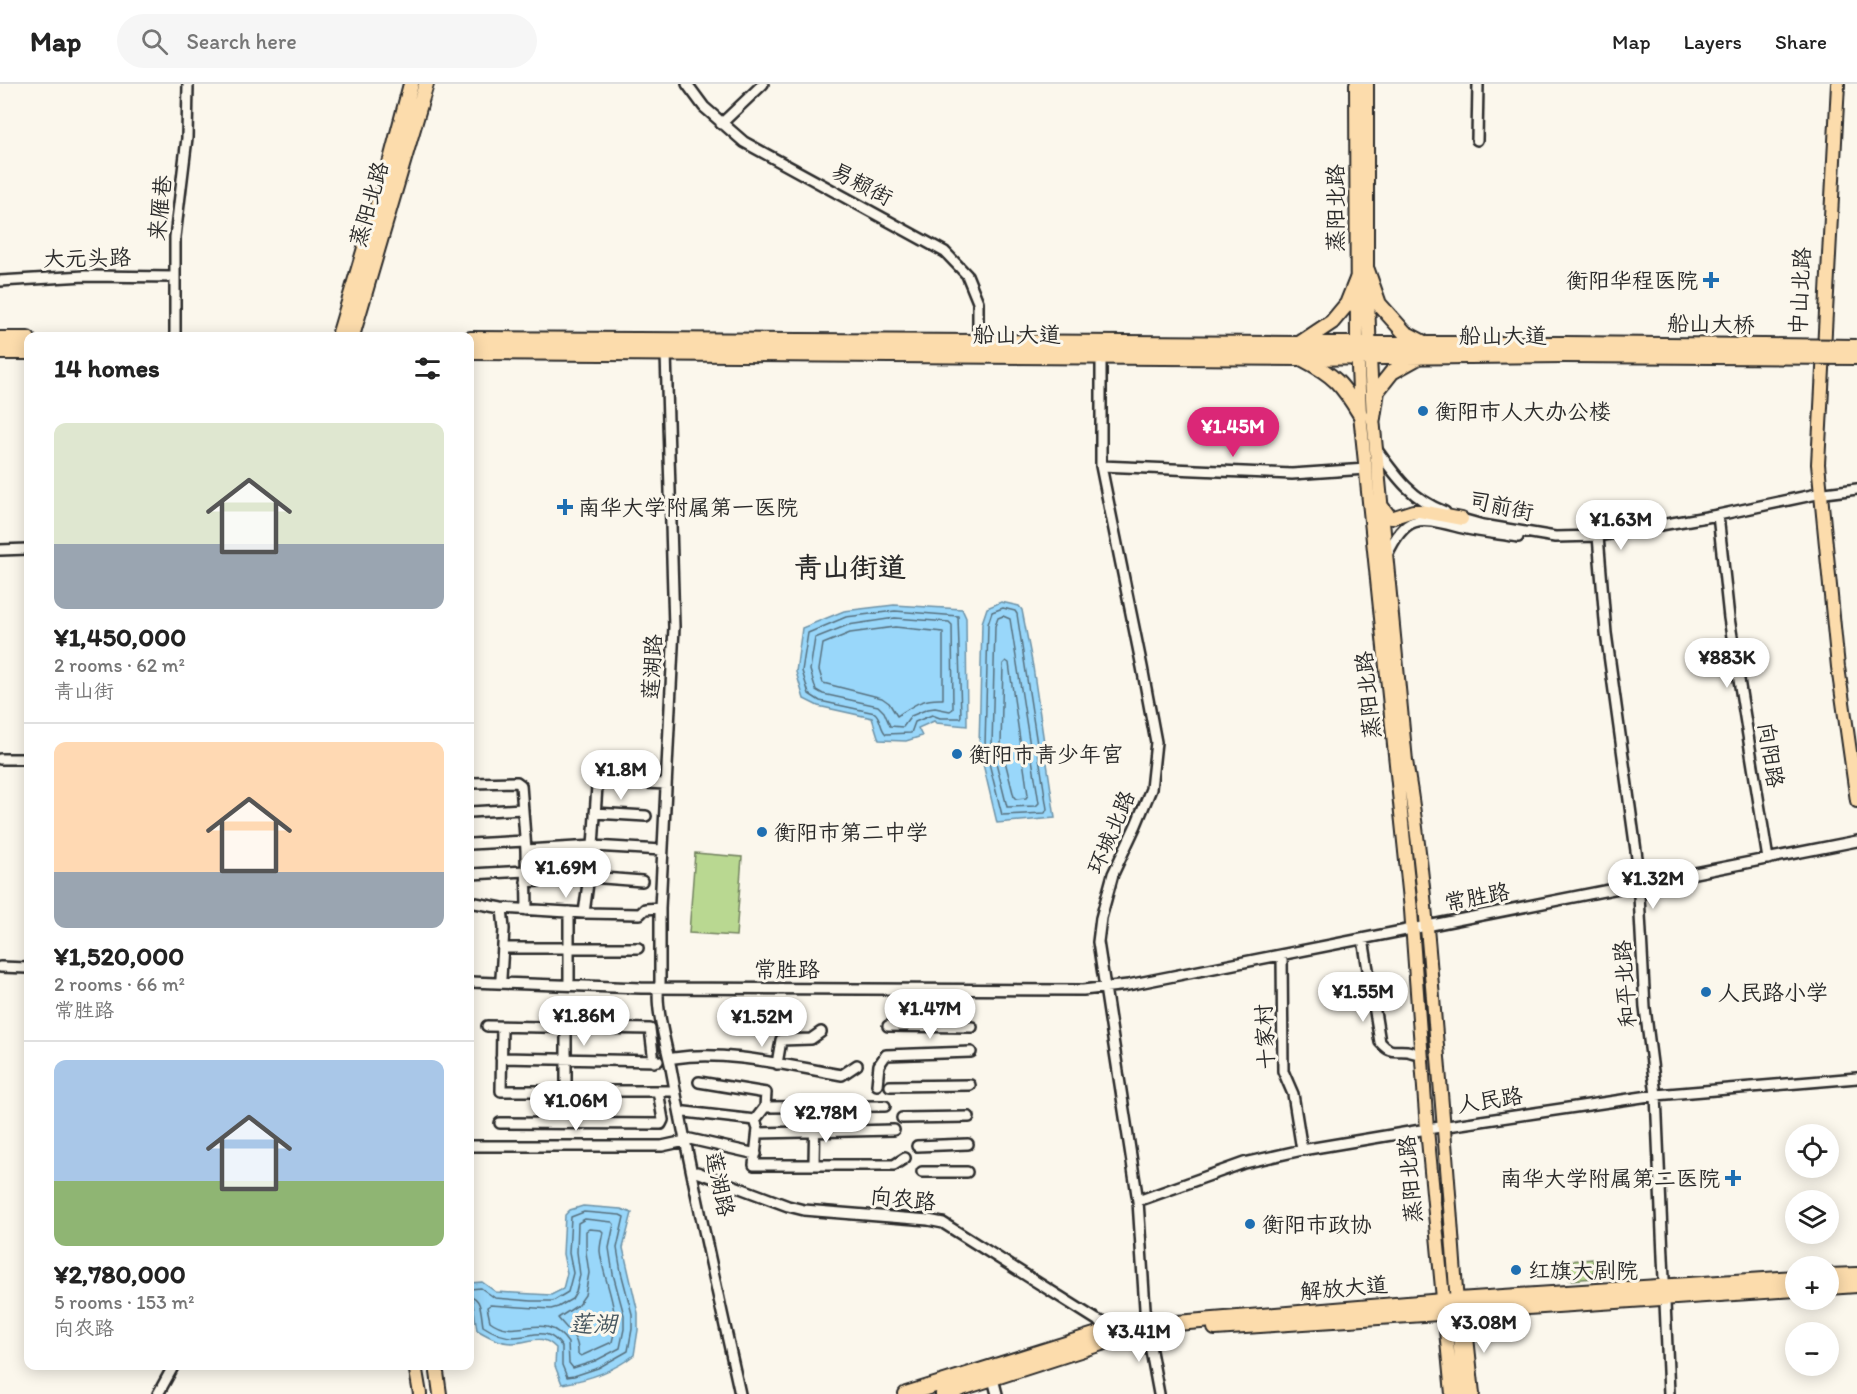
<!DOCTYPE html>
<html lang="en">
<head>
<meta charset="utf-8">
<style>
	body { margin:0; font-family:Itim,"LXGW WenKai TC",sans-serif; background:#f6f6f6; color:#222; height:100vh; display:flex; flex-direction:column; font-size:22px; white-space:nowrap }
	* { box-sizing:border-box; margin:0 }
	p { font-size:20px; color:#767676 }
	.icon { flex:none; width:33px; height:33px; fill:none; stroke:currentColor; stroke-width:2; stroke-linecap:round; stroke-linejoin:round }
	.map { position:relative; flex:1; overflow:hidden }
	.panel { position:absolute; left:24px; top:248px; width:450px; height:1038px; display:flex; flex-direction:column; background:#fff; border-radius:12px; box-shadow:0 3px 15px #0003 }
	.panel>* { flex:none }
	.buttons { position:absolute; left:1785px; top:1040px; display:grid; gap:12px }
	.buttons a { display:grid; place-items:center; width:54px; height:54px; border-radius:50%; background:#fff; box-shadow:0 3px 15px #0003; font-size:30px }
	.price { position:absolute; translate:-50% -51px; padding:0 14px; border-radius:21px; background:#fff; color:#222; font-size:20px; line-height:39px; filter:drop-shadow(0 2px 3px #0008) }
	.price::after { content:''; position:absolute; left:50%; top:36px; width:18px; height:14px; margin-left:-9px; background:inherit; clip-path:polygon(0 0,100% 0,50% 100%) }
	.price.on { background:#db2777; color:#fff }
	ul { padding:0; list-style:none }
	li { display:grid; align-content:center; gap:12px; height:318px; padding:0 30px }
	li+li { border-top:2px solid #e0e0e0 }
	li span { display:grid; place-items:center; height:186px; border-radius:12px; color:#555 }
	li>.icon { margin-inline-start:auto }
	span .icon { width:108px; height:108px; fill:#fffc; stroke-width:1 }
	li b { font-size:26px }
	h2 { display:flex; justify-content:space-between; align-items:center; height:72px; padding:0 30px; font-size:26px }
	header { display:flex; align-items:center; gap:36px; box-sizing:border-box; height:84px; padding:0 30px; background:#fff; border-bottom:2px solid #e0e0e0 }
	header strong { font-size:28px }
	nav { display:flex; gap:33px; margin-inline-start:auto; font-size:21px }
	.search { width:420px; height:54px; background:#f6f6f6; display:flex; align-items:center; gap:15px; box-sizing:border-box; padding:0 21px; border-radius:33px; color:#767676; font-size:22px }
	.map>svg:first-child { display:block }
	.green { fill:#b9d891; stroke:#72825e; stroke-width:1.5 }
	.water { fill:#99d7fa; stroke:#6d92a7; stroke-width:1.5 }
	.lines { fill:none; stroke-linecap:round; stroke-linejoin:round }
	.shore { stroke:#57707e; stroke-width:1.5 }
	.minor-casing { stroke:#2b2b2b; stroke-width:14 }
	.major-casing { stroke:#2b2b2b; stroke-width:16 }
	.highway-casing { stroke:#2b2b2b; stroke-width:18 }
	.minor { stroke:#fbf7ec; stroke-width:9 }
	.major { stroke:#fcdcac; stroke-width:12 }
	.highway { stroke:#fcdcac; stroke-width:14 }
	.highway-bridge-casing { stroke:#2b2b2b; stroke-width:18; stroke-linecap:butt }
	.highway-bridge { stroke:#fcdcac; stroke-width:14 }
	.poi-dot { fill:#1f6fb2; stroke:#fbf7ec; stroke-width:2 }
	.labels { text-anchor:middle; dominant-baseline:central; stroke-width:6; stroke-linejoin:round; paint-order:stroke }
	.street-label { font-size:22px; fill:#2b2b2b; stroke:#fbf7ec }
	.poi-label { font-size:22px; fill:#2b2b2b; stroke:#fbf7ec; text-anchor:start }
	.water-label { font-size:24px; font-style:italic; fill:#46565f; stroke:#fbf7ec }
	.district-label { font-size:28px; font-weight:bold; fill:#2b2b2b; stroke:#fbf7ec }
</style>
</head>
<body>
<header>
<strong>Map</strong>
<div class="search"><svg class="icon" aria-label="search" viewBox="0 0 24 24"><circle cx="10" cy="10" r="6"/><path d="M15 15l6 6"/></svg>Search here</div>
<nav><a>Map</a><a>Layers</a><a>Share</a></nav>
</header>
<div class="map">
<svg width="1857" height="1310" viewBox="0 0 1857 1310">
	<rect width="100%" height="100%" fill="#fbf7ec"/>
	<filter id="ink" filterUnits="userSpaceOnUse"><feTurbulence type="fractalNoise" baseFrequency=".0167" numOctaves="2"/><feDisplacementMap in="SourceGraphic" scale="12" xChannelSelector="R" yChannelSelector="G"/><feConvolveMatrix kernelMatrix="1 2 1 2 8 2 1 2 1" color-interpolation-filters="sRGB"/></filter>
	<g filter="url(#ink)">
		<path class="green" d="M 695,769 L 742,773 L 736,852 L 689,849 Z
			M 1593,1175 L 1594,1194 L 1569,1196 L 1568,1177 Z"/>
		<path class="water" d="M 1001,518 L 1019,522 L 1022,526 L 1033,583 L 1055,734 L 997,739 L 979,663 L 982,539 L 987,524 Z
			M 894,521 L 962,525 L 966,534 L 967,642 L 936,639 L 934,637 L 918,644 L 922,652 L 906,657 L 879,656 L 872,634 L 818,622 L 804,615 L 796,588 L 802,544 L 844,527 Z
			M 583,1122 L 621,1125 L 632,1129 L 623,1164 L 638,1229 L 638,1246 L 634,1271 C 614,1287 586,1296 562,1300 L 555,1282 L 556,1264 C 540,1248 532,1259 512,1259 C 499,1259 488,1252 477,1246 L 470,1199 L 482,1198 L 496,1208 L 551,1211 L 563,1205 L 567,1189 L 563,1170 L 565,1131 L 570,1126 Z"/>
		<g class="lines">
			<path class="shore" d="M 1003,524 L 1015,527 L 1017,530 L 1047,725 L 1045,729 L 1002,731 L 985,663 L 988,540 L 992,528 Z
				M 895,527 L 958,532 L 961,632 L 960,634 L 940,634 L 932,631 L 915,638 L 911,649 L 886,650 C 880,645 881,634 875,629 L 820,617 L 809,610 L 802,587 L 808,549 L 846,533 Z
				M 1003,532 L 1010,535 L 1039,719 L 1036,722 L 1007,723 L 992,662 L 995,542 L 998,534 Z
				M 895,534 L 949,538 L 952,541 L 953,625 L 950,627 L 935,624 L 928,625 L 911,632 L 903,643 L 890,642 L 884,628 L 878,622 L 823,610 L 816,606 L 810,586 L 815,554 L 848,541 Z
				M 895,543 L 943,548 L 943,615 C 922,614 914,621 897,632 L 889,619 L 882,614 L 823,599 L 819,586 L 823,560 L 850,549 Z
				M 1006,577 L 1009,579 L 1010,587 L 1028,711 L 1026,714 L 1016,715 L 1014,713 L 1001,661 L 1003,580 Z
				M 585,1135 L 612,1138 L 614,1140 L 609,1164 L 613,1190 L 624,1231 L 624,1245 L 620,1264 L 595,1277 L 573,1284 L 569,1279 L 568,1259 C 545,1224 517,1258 490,1237 L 487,1223 L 490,1221 L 551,1225 L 558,1223 L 572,1215 L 576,1208 L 580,1191 L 577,1168 L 578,1139 Z
				M 589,1145 L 601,1146 L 603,1148 C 602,1154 600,1160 600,1167 C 603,1197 622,1228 612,1258 L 581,1272 L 578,1270 C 579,1252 568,1247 558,1234 L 578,1221 L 585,1211 L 589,1189 L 586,1168 L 586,1147 Z
				M 470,1205 L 481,1204 L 495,1214 L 531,1217 L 553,1217 L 568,1208 L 573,1189 L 569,1169 L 571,1133 L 584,1128 L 620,1131 L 624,1133 L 617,1164 L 621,1188 L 632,1230 L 632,1245 L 628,1267 L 598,1284 L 574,1292 L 567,1293 L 562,1281 L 562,1263 C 547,1242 535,1252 514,1253 C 503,1253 492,1248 483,1242 C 481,1231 482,1214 470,1212"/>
			<g class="minor-casing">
				<path id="minor" d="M 687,0 L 704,23 L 744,58 L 945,168 L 967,191 L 978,218 L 978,258
					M 721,40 L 763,0
					M 1477,56 L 1478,0
					M 0,197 L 85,192 L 175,193
					M 175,252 L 175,153 L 187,54 L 188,0
					M 666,269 L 674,543 L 660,824 L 660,899 C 653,916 667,965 671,984 C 691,1093 716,1201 740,1310
					M 1101,272 L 1101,382 L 1142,583 L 1156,658 L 1151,705 L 1136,741 L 1113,790 L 1101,834 L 1098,858 L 1138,1117 L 1146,1240 L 1159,1310
					M 1377,366 C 1397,394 1412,415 1445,428
					M 1101,382 L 1292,390 L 1366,385
					M 1718,431 L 1729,534 L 1768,775
					M 1458,434 L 1483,441 L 1555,453 L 1598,452 L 1718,431 L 1817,410 L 1857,405
					M 1598,452 L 1606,549 L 1637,774 L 1645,924 L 1656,1011 L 1669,1310
					M 0,466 L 28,465
					M 1387,471 C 1407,427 1421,434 1463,444 C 1481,448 1500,450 1518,453
					M 0,675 L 28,675
					M 472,699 L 517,698 L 521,701 L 526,766 L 527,826
					M 470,728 L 522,725
					M 595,729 L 646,732
					M 470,760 L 525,757
					M 526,766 L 593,762 L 662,766
					M 471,790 L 526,787
					M 526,798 L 590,793 L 642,797
					M 470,818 L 502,824 L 584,829 L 640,830 L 645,825 L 660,824
					M 569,828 L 569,896
					M 584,829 L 593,762 L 597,702 L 603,697 L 666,700
					M 1363,855 L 1380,958 C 1391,970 1393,966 1407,967 C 1412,968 1417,970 1422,971
					M 503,864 L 638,864
					M 1282,871 L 1283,987 L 1293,1010 L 1302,1066
					M 0,883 L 28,884
					M 501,894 L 504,845 L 502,824
					M 470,898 L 641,904 L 1083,906 L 1128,901 L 1857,757
					M 487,942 L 650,945 L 654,978
					M 888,942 L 972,943
					M 502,943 L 501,1007 L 675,1007
					M 566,943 L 566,1007
					M 501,974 L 658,977
					M 674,974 C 730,966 787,982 842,991 L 857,981
					M 777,980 L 781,956 L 811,955 L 821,948
					M 699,998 L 766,1009 L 765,1023 L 755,1036 L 758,1045 L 754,1081 L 894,1081 L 905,1074
					M 877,1001 L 879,981 L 886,971 L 971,968
					M 890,1002 L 970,1001
					M 765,1023 L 885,1022
					M 685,1028 L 755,1036
					M 902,1034 L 969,1033
					M 500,1039 L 661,1040 L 663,1036 L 658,1007
					M 758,1049 L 894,1046
					M 690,1055 L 756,1070
					M 470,1062 L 662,1062 L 685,1057
					M 917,1062 L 968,1060
					M 814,1080 L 815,1022
					M 697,1088 L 788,1122 L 804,1126 L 928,1136 L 943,1139 L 1097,1236 L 1117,1244
					M 922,1088 L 967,1088
					M 1138,1117 L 1244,1079 L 1302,1066 L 1427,1045 L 1656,1011 L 1857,994
					M 993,1295 L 997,1310
					M 158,1310 L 174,1281"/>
			</g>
			<g class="major-casing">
				<path id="major" d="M 1356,0 L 1357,260 L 1360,330 L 1411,826 L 1427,1045 L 1452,1310
					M 1367,0 L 1367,186 L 1370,273 L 1373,334 L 1406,677 C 1421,764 1428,851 1435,939 C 1446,1063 1455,1186 1463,1310
					M 1838,0 L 1818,380 L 1838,583 L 1857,717
					M 1382,422 L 1391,434 L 1413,427 L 1420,427 L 1462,435
					M 415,1281 L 420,1310
					M 436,1281 L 440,1310
					M 1473,1310 L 1467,1253 L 1476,1233 L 1490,1226"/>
			</g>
			<g class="highway-casing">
				<path id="highway" d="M 1367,186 L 1379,220 L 1405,249 L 1424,259
					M 339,252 L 391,76 L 411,0
					M 352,252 L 426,0
					M 0,255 L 28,255
					M 470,255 L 1299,260 L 1565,260
					M 1299,260 L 1332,238 L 1347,220 L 1357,195
					M 0,268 L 28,268
					M 470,268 L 1301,274 L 1565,271
					M 1303,275 C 1334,291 1342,300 1360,330
					M 1373,334 L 1377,307 L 1392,288 L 1419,273
					M 1828,1192 L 1857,1191
					M 1828,1203 L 1857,1201
					M 1215,1244 L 1796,1205
					M 906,1310 L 1117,1244 L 1443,1217 L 1796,1194
					M 943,1310 L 1114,1255 L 1151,1249"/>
			</g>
			<use href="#minor" class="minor"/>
			<use href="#major" class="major"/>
			<use href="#highway" class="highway"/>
			<g class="highway-bridge-casing">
				<path id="highway-bridge" d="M 1565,260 L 1857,263
					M 1565,271 L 1857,273"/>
			</g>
			<use href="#highway-bridge" class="highway-bridge"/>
		</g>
	</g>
	<g class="poi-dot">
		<path d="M1708 187h6v6h6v6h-6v6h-6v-6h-6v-6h6z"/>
		<circle cx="1423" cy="327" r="6"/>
		<path d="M562 414h6v6h6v6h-6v6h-6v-6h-6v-6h6z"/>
		<circle cx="957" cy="670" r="6"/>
		<circle cx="762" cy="748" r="6"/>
		<circle cx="1706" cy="908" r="6"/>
		<path d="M1730 1085h6v6h6v6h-6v6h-6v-6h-6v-6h6z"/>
		<circle cx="1250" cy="1140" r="6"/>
		<circle cx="1516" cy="1186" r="6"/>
	</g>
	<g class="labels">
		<g class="street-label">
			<text transform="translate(862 100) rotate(28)">易赖街</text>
			<text transform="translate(369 120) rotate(-74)">蒸阳北路</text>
			<text transform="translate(160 124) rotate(-84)">来雁巷</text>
			<text transform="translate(1335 124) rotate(-90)">蒸阳北路</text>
			<text transform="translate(87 174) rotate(-1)">大元头路</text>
			<text transform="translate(1800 207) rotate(-87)">中山北路</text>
			<text transform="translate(1711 240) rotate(1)">船山大桥</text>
			<text x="1017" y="250">船山大道</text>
			<text x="1503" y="251">船山大道</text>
			<text transform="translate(1501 422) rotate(12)">司前街</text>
			<text transform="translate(652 583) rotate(-87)">莲湖路</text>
			<text transform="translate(1368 611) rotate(-96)">蒸阳北路</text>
			<text transform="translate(1771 671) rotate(81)">向阳路</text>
			<text transform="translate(1111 748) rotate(-67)">环城北路</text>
			<text transform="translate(1477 813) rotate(-11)">常胜路</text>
			<text x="787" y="885">常胜路</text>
			<text transform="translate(1625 900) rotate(-94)">和平北路</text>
			<text transform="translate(1265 953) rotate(-93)">十家村</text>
			<text transform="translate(1490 1016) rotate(-9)">人民路</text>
			<text transform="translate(1410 1095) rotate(-95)">蒸阳北路</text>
			<text transform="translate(720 1100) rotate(78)">莲湖路</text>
			<text transform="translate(903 1115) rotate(6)">向农路</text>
			<text transform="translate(1344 1204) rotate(-5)">解放大道</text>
		</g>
		<g class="poi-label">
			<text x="1698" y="196" text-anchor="end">衡阳华程医院</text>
			<text x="1435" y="327">衡阳市人大办公楼</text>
			<text x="578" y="423">南华大学附属第一医院</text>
			<text x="969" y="670">衡阳市青少年宫</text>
			<text x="774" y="748">衡阳市第二中学</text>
			<text x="1718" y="908">人民路小学</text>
			<text x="1720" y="1094" text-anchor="end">南华大学附属第二医院</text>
			<text x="1262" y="1140">衡阳市政协</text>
			<text x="1528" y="1186">红旗大剧院</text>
		</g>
		<g class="water-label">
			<text x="593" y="1239">莲湖</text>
		</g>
		<g class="district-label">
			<text x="850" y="483">青山街道</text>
		</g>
	</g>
</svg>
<div class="buttons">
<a><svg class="icon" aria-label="locate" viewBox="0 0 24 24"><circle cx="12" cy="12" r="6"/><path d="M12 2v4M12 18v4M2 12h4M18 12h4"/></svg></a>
<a><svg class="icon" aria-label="layers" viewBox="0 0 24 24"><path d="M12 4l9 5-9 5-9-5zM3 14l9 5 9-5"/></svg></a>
<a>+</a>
<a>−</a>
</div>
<b class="price on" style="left:1233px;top:374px">¥1.45M</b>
<b class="price" style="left:1621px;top:467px">¥1.63M</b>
<b class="price" style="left:1727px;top:605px">¥883K</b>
<b class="price" style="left:621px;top:717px">¥1.8M</b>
<b class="price" style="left:566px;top:815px">¥1.69M</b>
<b class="price" style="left:1653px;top:826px">¥1.32M</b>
<b class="price" style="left:1363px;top:939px">¥1.55M</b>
<b class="price" style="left:930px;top:956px">¥1.47M</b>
<b class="price" style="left:584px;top:963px">¥1.86M</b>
<b class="price" style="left:762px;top:964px">¥1.52M</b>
<b class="price" style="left:576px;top:1048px">¥1.06M</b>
<b class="price" style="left:826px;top:1060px">¥2.78M</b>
<b class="price" style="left:1484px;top:1270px">¥3.08M</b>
<b class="price" style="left:1139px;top:1279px">¥3.41M</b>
<section class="panel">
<h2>14 homes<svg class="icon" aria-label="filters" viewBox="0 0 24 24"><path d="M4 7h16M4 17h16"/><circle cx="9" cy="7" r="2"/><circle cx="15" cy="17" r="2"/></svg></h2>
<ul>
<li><span style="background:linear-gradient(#dfe7d0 65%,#9aa5b1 0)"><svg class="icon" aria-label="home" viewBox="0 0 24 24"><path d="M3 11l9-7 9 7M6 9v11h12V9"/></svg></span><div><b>¥1,450,000</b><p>2 rooms · 62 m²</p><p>青山街</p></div></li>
<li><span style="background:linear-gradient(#ffd9b3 70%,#9aa5b1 0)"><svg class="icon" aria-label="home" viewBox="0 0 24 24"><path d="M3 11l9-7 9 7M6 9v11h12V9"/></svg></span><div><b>¥1,520,000</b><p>2 rooms · 66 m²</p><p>常胜路</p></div></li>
<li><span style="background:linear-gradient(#a9c7e8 65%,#8fb573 0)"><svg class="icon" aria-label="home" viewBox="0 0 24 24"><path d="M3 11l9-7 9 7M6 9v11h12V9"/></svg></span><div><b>¥2,780,000</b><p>5 rooms · 153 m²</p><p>向农路</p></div></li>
</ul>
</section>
</div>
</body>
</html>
